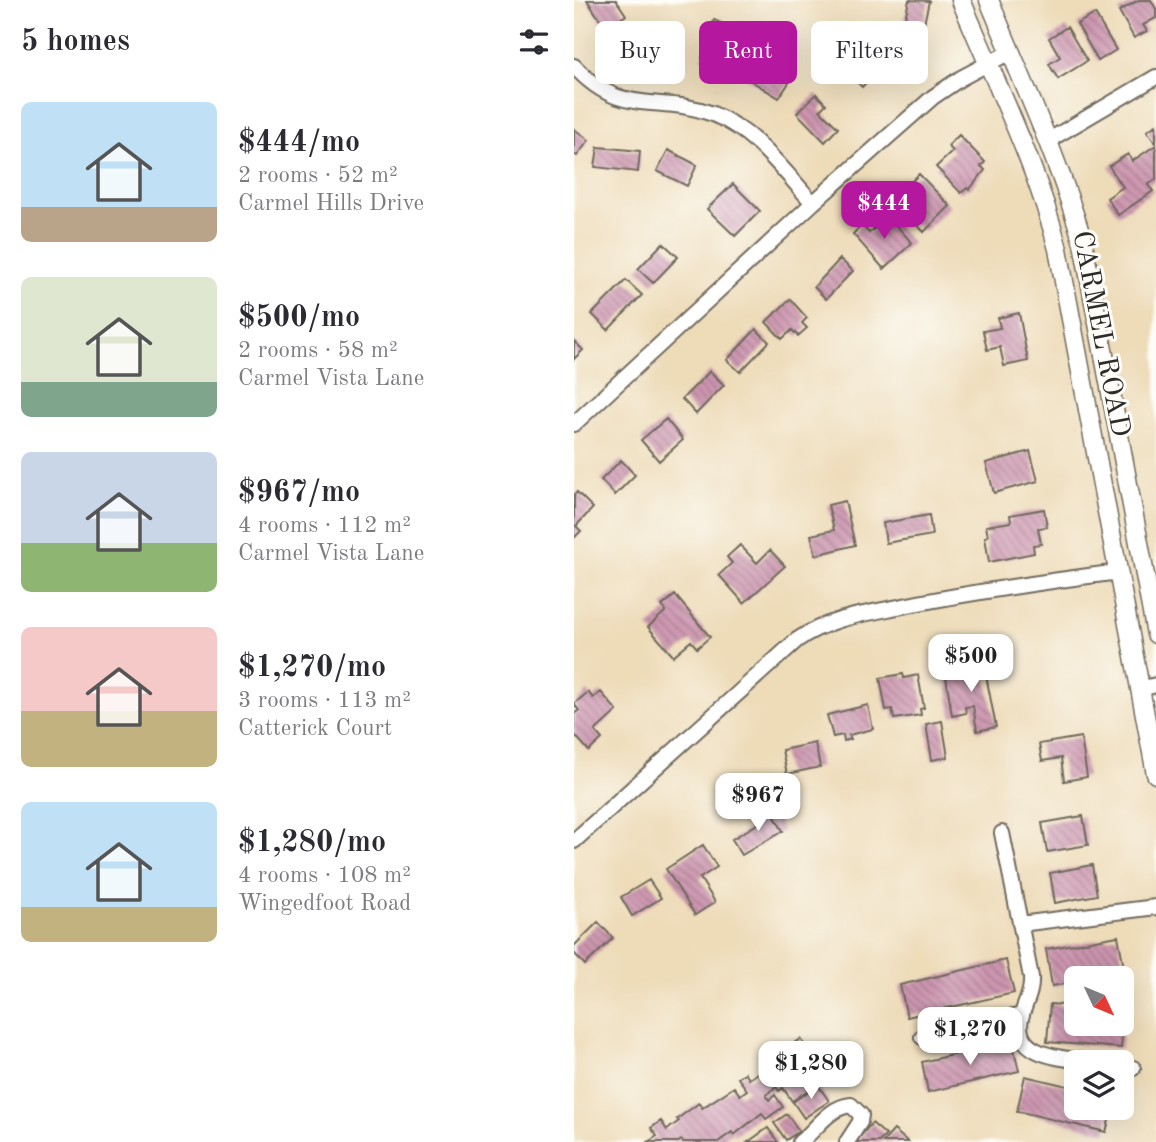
<!DOCTYPE html>
<html lang="en">
<head>
<meta charset="utf-8">
<style>
	body { margin:0; font-family:"Old Standard TT",serif; background:#f7f7f7; color:#2b2b33; height:100vh; display:flex; flex-direction:column; font-size:26px; white-space:nowrap }
	* { box-sizing:border-box; margin:0 }
	p { font-size:23px; color:#7c7c81 }
	.icon { flex:none; width:38px; height:38px; fill:none; stroke:currentColor; stroke-width:2; stroke-linecap:round; stroke-linejoin:round }
	.map { position:relative; flex:1; overflow:hidden }
	.side { display:flex; flex-direction:column; background:#fff; width:574px }
	.side>* { flex:none }
	.top-card { position:absolute; left:21px; top:21px; width:455px; height:63px; display:flex; gap:14px }
	.needle { width:46px; rotate:134deg }
	.tools { position:absolute; left:490px; top:966px; display:grid; gap:14px }
	.tools a { display:grid; place-items:center; width:70px; height:70px; border-radius:10px; background:#fff; box-shadow:0 7px 28px #0002; font-size:35px }
	.price { position:absolute; translate:-50% -60px; padding:0 16px; border-radius:14px; background:#fff; color:#222; font-size:23px; line-height:46px; filter:drop-shadow(0 2px 4px #0008) }
	.price::after { content:''; position:absolute; left:50%; top:42px; width:21px; height:16px; margin-left:-10px; background:inherit; clip-path:polygon(0 0,100% 0,50% 100%) }
	.price.active { background:#b5179e; color:#fff }
	ul { padding:0; list-style:none }
	li { display:flex; align-items:center; gap:21px; height:175px; padding:0 21px }
	li span { display:grid; place-items:center; flex:none; width:196px; height:140px; border-radius:10px; color:#555 }
	li>.icon { margin-inline-start:auto }
	span .icon { width:84px; height:84px; fill:#fffc; stroke-width:1 }
	li b { font-size:30px }
	h2 { display:flex; justify-content:space-between; align-items:center; height:84px; padding:0 21px; font-size:30px }
	.pill { padding:0 24px; border-radius:10px; background:#fff; box-shadow:0 7px 28px #0002; font-size:24px; line-height:63px }
	.pill.active { background:#b5179e; color:#fff }
	main { display:flex; flex:1; min-height:0 }
	.map>svg:first-child { display:block }
	.building { fill:url(#building-back-hatch) }
	.lines { fill:none; stroke-linecap:round; stroke-linejoin:round }
	.minor-casing { stroke:#6f695d; stroke-width:18 }
	.major-casing { stroke:#6f695d; stroke-width:21 }
	.minor { stroke:#fff; stroke-width:14 }
	.major { stroke:#fff; stroke-width:18 }
	.labels { text-anchor:middle; dominant-baseline:central; stroke-width:6; stroke-linejoin:round; paint-order:stroke }
	.street-label { font-size:28px; fill:#2b2b2b; stroke:#fdfcf7 }
</style>
</head>
<body>
<main>
<section class="side">
<h2>5 homes<svg class="icon" aria-label="filters" viewBox="0 0 24 24"><path d="M4 7h16M4 17h16"/><circle cx="9" cy="7" r="2"/><circle cx="15" cy="17" r="2"/></svg></h2>
<ul>
<li><span style="background:linear-gradient(#bfe0f5 75%,#b9a48a 0)"><svg class="icon" aria-label="home" viewBox="0 0 24 24"><path d="M3 11l9-7 9 7M6 9v11h12V9"/></svg></span><div><b>$444/mo</b><p>2 rooms · 52 m²</p><p>Carmel Hills Drive</p></div></li>
<li><span style="background:linear-gradient(#dfe7d0 75%,#7fa58c 0)"><svg class="icon" aria-label="home" viewBox="0 0 24 24"><path d="M3 11l9-7 9 7M6 9v11h12V9"/></svg></span><div><b>$500/mo</b><p>2 rooms · 58 m²</p><p>Carmel Vista Lane</p></div></li>
<li><span style="background:linear-gradient(#c9d6e8 65%,#8fb573 0)"><svg class="icon" aria-label="home" viewBox="0 0 24 24"><path d="M3 11l9-7 9 7M6 9v11h12V9"/></svg></span><div><b>$967/mo</b><p>4 rooms · 112 m²</p><p>Carmel Vista Lane</p></div></li>
<li><span style="background:linear-gradient(#f6c9c9 60%,#c2b280 0)"><svg class="icon" aria-label="home" viewBox="0 0 24 24"><path d="M3 11l9-7 9 7M6 9v11h12V9"/></svg></span><div><b>$1,270/mo</b><p>3 rooms · 113 m²</p><p>Catterick Court</p></div></li>
<li><span style="background:linear-gradient(#bfe0f5 75%,#c2b280 0)"><svg class="icon" aria-label="home" viewBox="0 0 24 24"><path d="M3 11l9-7 9 7M6 9v11h12V9"/></svg></span><div><b>$1,280/mo</b><p>4 rooms · 108 m²</p><p>Wingedfoot Road</p></div></li>
</ul>
</section>
<div class="map">
<svg width="582" height="1142" viewBox="0 0 582 1142">
	<defs>
		<pattern id="building-back-hatch" width="6" height="6" patternUnits="userSpaceOnUse" patternTransform="scale(1.75)"><rect width="6" height="6" fill="#cc95af"/><path d="M-1 5l2 2M0 0l6 6M5-1l2 2" fill="none" stroke="#a67a8f"/></pattern>
	</defs>
	<rect width="100%" height="100%" fill="#fdfcf7"/>
	<filter id="ink" filterUnits="userSpaceOnUse"><feTurbulence type="fractalNoise" baseFrequency=".0143" numOctaves="2"/><feDisplacementMap in="SourceGraphic" scale="14" xChannelSelector="R" yChannelSelector="G"/><feConvolveMatrix kernelMatrix="1 2 1 2 8 2 1 2 1" color-interpolation-filters="sRGB"/></filter>
	<filter id="wash" filterUnits="userSpaceOnUse"><feTurbulence type="fractalNoise" baseFrequency=".00686" numOctaves="4" result="noise"/><feDisplacementMap in="SourceGraphic" scale="28" xChannelSelector="R" yChannelSelector="G"/><feGaussianBlur stdDeviation="1.57" result="paint"/><feColorMatrix in="noise" values="0 0 0 0 0 0 0 0 0 0 0 0 0 0 0 0 0 1.4 0 .05"/><feComposite in="paint" operator="in"/></filter>
	<g filter="url(#wash)">
		<rect width="100%" height="100%" fill="#eedcb9"/>
		<g id="blocks">
			<path class="building" d="M 13,0 L 42,0 L 52,15 L 32,29 Z
				M 335,0 L 355,1 L 344,51 L 325,46 Z
				M 565,0 L 577,0 L 582,9 L 582,18 L 569,25 L 573,31 L 560,38 L 545,11 Z
				M 521,14 L 542,50 L 524,61 L 503,24 Z
				M 140,20 L 154,26 L 148,41 L 134,35 Z
				M 493,27 L 513,61 L 484,79 L 475,64 L 486,57 L 475,38 Z
				M 74,36 L 96,41 L 92,59 L 69,53 Z
				M 136,40 L 162,51 L 155,69 L 128,58 Z
				M 298,42 L 315,59 L 288,87 L 271,70 Z
				M 182,55 L 218,78 L 205,98 L 169,76 Z
				M 242,94 L 252,104 L 246,110 L 264,128 L 251,142 L 223,113 Z
				M 582,125 L 582,144 L 573,131 Z
				M 0,129 L 15,140 L 3,156 L 0,154 Z
				M 385,135 L 411,162 L 407,166 L 411,170 L 395,190 L 393,188 L 387,193 L 362,167 L 379,151 L 374,146 Z
				M 582,145 L 582,179 L 574,185 L 579,191 L 544,215 L 533,198 L 549,187 L 535,166 L 554,154 L 558,161 Z
				M 24,147 L 66,151 L 64,172 L 21,167 Z
				M 94,150 L 123,165 L 113,186 L 83,171 Z
				M 345,174 L 376,206 L 350,232 L 331,213 L 337,208 L 324,195 Z
				M 159,184 L 186,211 L 161,236 L 133,209 Z
				M 314,216 L 338,243 L 310,269 L 279,234 L 288,225 L 295,233 L 300,229 L 297,225 L 304,219 L 307,222 Z
				M 89,243 L 104,257 L 79,283 L 64,269 Z
				M 266,259 L 279,271 L 252,299 L 240,287 Z
				M 52,280 L 68,295 L 34,330 L 18,314 Z
				M 216,299 L 233,318 L 228,323 L 233,328 L 224,336 L 218,330 L 208,339 L 192,322 Z
				M 445,313 L 454,361 L 430,366 L 426,347 L 413,350 L 409,331 L 426,328 L 424,318 Z
				M 182,329 L 195,342 L 166,372 L 153,360 Z
				M 0,341 L 9,350 L 0,359 Z
				M 136,371 L 150,385 L 122,414 L 108,399 Z
				M 92,419 L 109,440 L 85,461 L 67,440 Z
				M 456,451 L 464,481 L 420,493 L 412,463 Z
				M 47,460 L 61,475 L 41,495 L 27,480 Z
				M 3,492 L 19,508 L 2,526 L 7,531 L 0,538 L 0,495 Z
				M 271,501 L 281,545 L 242,555 L 237,535 L 260,530 L 254,505 Z
				M 470,509 L 473,527 L 464,528 L 467,544 L 459,545 L 460,553 L 415,562 L 411,537 L 414,536 L 412,526 L 437,522 L 436,515 Z
				M 355,515 L 358,535 L 312,543 L 309,523 Z
				M 166,545 L 183,563 L 196,550 L 211,566 L 170,603 L 145,575 L 158,563 L 153,557 Z
				M 101,595 L 136,637 L 123,648 L 117,641 L 99,656 L 74,627 L 92,611 L 88,606 Z
				M 399,663 L 399,667 L 410,665 L 422,727 L 403,731 L 399,706 L 391,707 L 392,713 L 378,716 L 371,670 L 386,667 L 386,670 L 391,669 L 391,665 Z
				M 329,674 L 330,678 L 344,675 L 350,708 L 346,709 L 347,715 L 320,719 L 318,709 L 312,710 L 306,678 Z
				M 14,692 L 19,698 L 27,692 L 43,711 L 21,731 L 28,739 L 15,751 L 0,734 L 0,714 L 5,710 L 0,704 Z
				M 294,705 L 299,729 L 275,735 L 277,739 L 270,741 L 269,735 L 259,737 L 253,715 Z
				M 368,721 L 374,757 L 358,760 L 352,724 Z
				M 507,737 L 513,777 L 490,781 L 487,758 L 468,761 L 465,744 Z
				M 241,743 L 246,767 L 213,774 L 208,750 Z
				M 197,810 L 209,831 L 168,855 L 158,839 L 187,822 L 184,817 Z
				M 509,816 L 514,845 L 473,852 L 468,823 Z
				M 129,845 L 143,867 L 126,878 L 141,902 L 121,915 L 92,869 Z
				M 518,865 L 523,895 L 481,903 L 476,873 Z
				M 75,880 L 87,898 L 58,916 L 47,897 Z
				M 24,922 L 39,938 L 11,965 L 0,953 L 0,946 Z
				M 544,936 L 551,973 L 520,978 L 502,978 L 502,982 L 478,986 L 472,949 Z
				M 432,960 L 440,993 L 333,1017 L 326,985 Z
				M 476,1004 L 502,1006 L 502,1024 L 549,1024 L 547,1048 L 473,1042 Z
				M 227,1039 L 240,1058 L 231,1064 L 234,1069 L 239,1065 L 249,1080 L 218,1101 L 209,1088 L 205,1091 L 202,1087 L 192,1095 L 195,1100 L 201,1095 L 209,1107 L 192,1119 L 188,1113 L 160,1135 L 158,1132 L 144,1142 L 109,1142 L 108,1140 L 104,1142 L 74,1142 L 83,1136 L 77,1128 L 87,1121 L 93,1130 L 105,1121 L 103,1119 L 125,1103 L 128,1108 L 160,1087 L 166,1095 L 173,1090 L 164,1078 L 171,1073 L 175,1079 L 190,1069 L 188,1066 Z
				M 438,1041 L 445,1071 L 354,1092 L 348,1062 Z
				M 451,1076 L 502,1088 L 502,1108 L 538,1108 L 532,1132 L 443,1111 Z
				M 244,1085 L 255,1101 L 230,1118 L 219,1102 Z
				M 213,1114 L 225,1131 L 212,1140 L 200,1123 Z
				M 298,1123 L 312,1135 L 305,1142 L 281,1142 Z
				M 194,1128 L 204,1142 L 174,1142 Z
				M 320,1130 L 334,1142 L 309,1142 Z"/>
		</g>
	</g>
	<g filter="url(#ink)">
		<use href="#blocks" fill-opacity="0" stroke="#6f695d" stroke-width="2"/>
		<g class="lines">
			<g class="minor-casing">
				<path id="minor" d="M 0,66 C 48,119 83,93 139,114 C 181,131 209,170 239,203
					M 475,140 L 582,77
					M 0,424 L 239,203 L 359,97 L 387,78 L 436,52
					M 566,689 L 582,685
					M 428,833 L 457,977 C 458,992 452,1001 448,1014 C 435,1058 491,1058 518,1062
					M 0,841 L 223,640 C 256,617 296,613 334,605 C 404,591 475,581 545,572
					M 446,924 L 582,907
					M 348,1037 L 448,1015
					M 548,1066 L 559,1068
					M 226,1142 C 243,1129 255,1107 277,1105 L 287,1115 L 286,1122 L 273,1142"/>
			</g>
			<g class="major-casing">
				<path id="major" d="M 387,0 C 421,82 462,163 484,249 L 582,774
					M 415,0 C 448,81 485,159 509,243 L 582,634"/>
			</g>
			<use href="#minor" class="minor"/>
			<use href="#major" class="major"/>
		</g>
	</g>
	<g class="labels">
		<g class="street-label">
			<text transform="translate(526 334) rotate(79)">CARMEL ROAD</text>
		</g>
	</g>
</svg>
<div class="tools">
<a><svg class="needle" viewBox="-14 -14 28 28"><path d="M0-13l5 13h-10z" fill="#e53935"/><path d="M0 13l5-13h-10z" fill="#7c7c81"/></svg></a>
<a><svg class="icon" aria-label="layers" viewBox="0 0 24 24"><path d="M12 4l9 5-9 5-9-5zM3 14l9 5 9-5"/></svg></a>
</div>
<b class="price active" style="left:310px;top:241px">$444</b>
<b class="price" style="left:397px;top:694px">$500</b>
<b class="price" style="left:184px;top:833px">$967</b>
<b class="price" style="left:396px;top:1067px">$1,270</b>
<b class="price" style="left:237px;top:1101px">$1,280</b>
<div class="top-card">
<a class="pill">Buy</a>
<a class="pill active">Rent</a>
<a class="pill">Filters</a>
</div>
</div>
</main>
</body>
</html>
